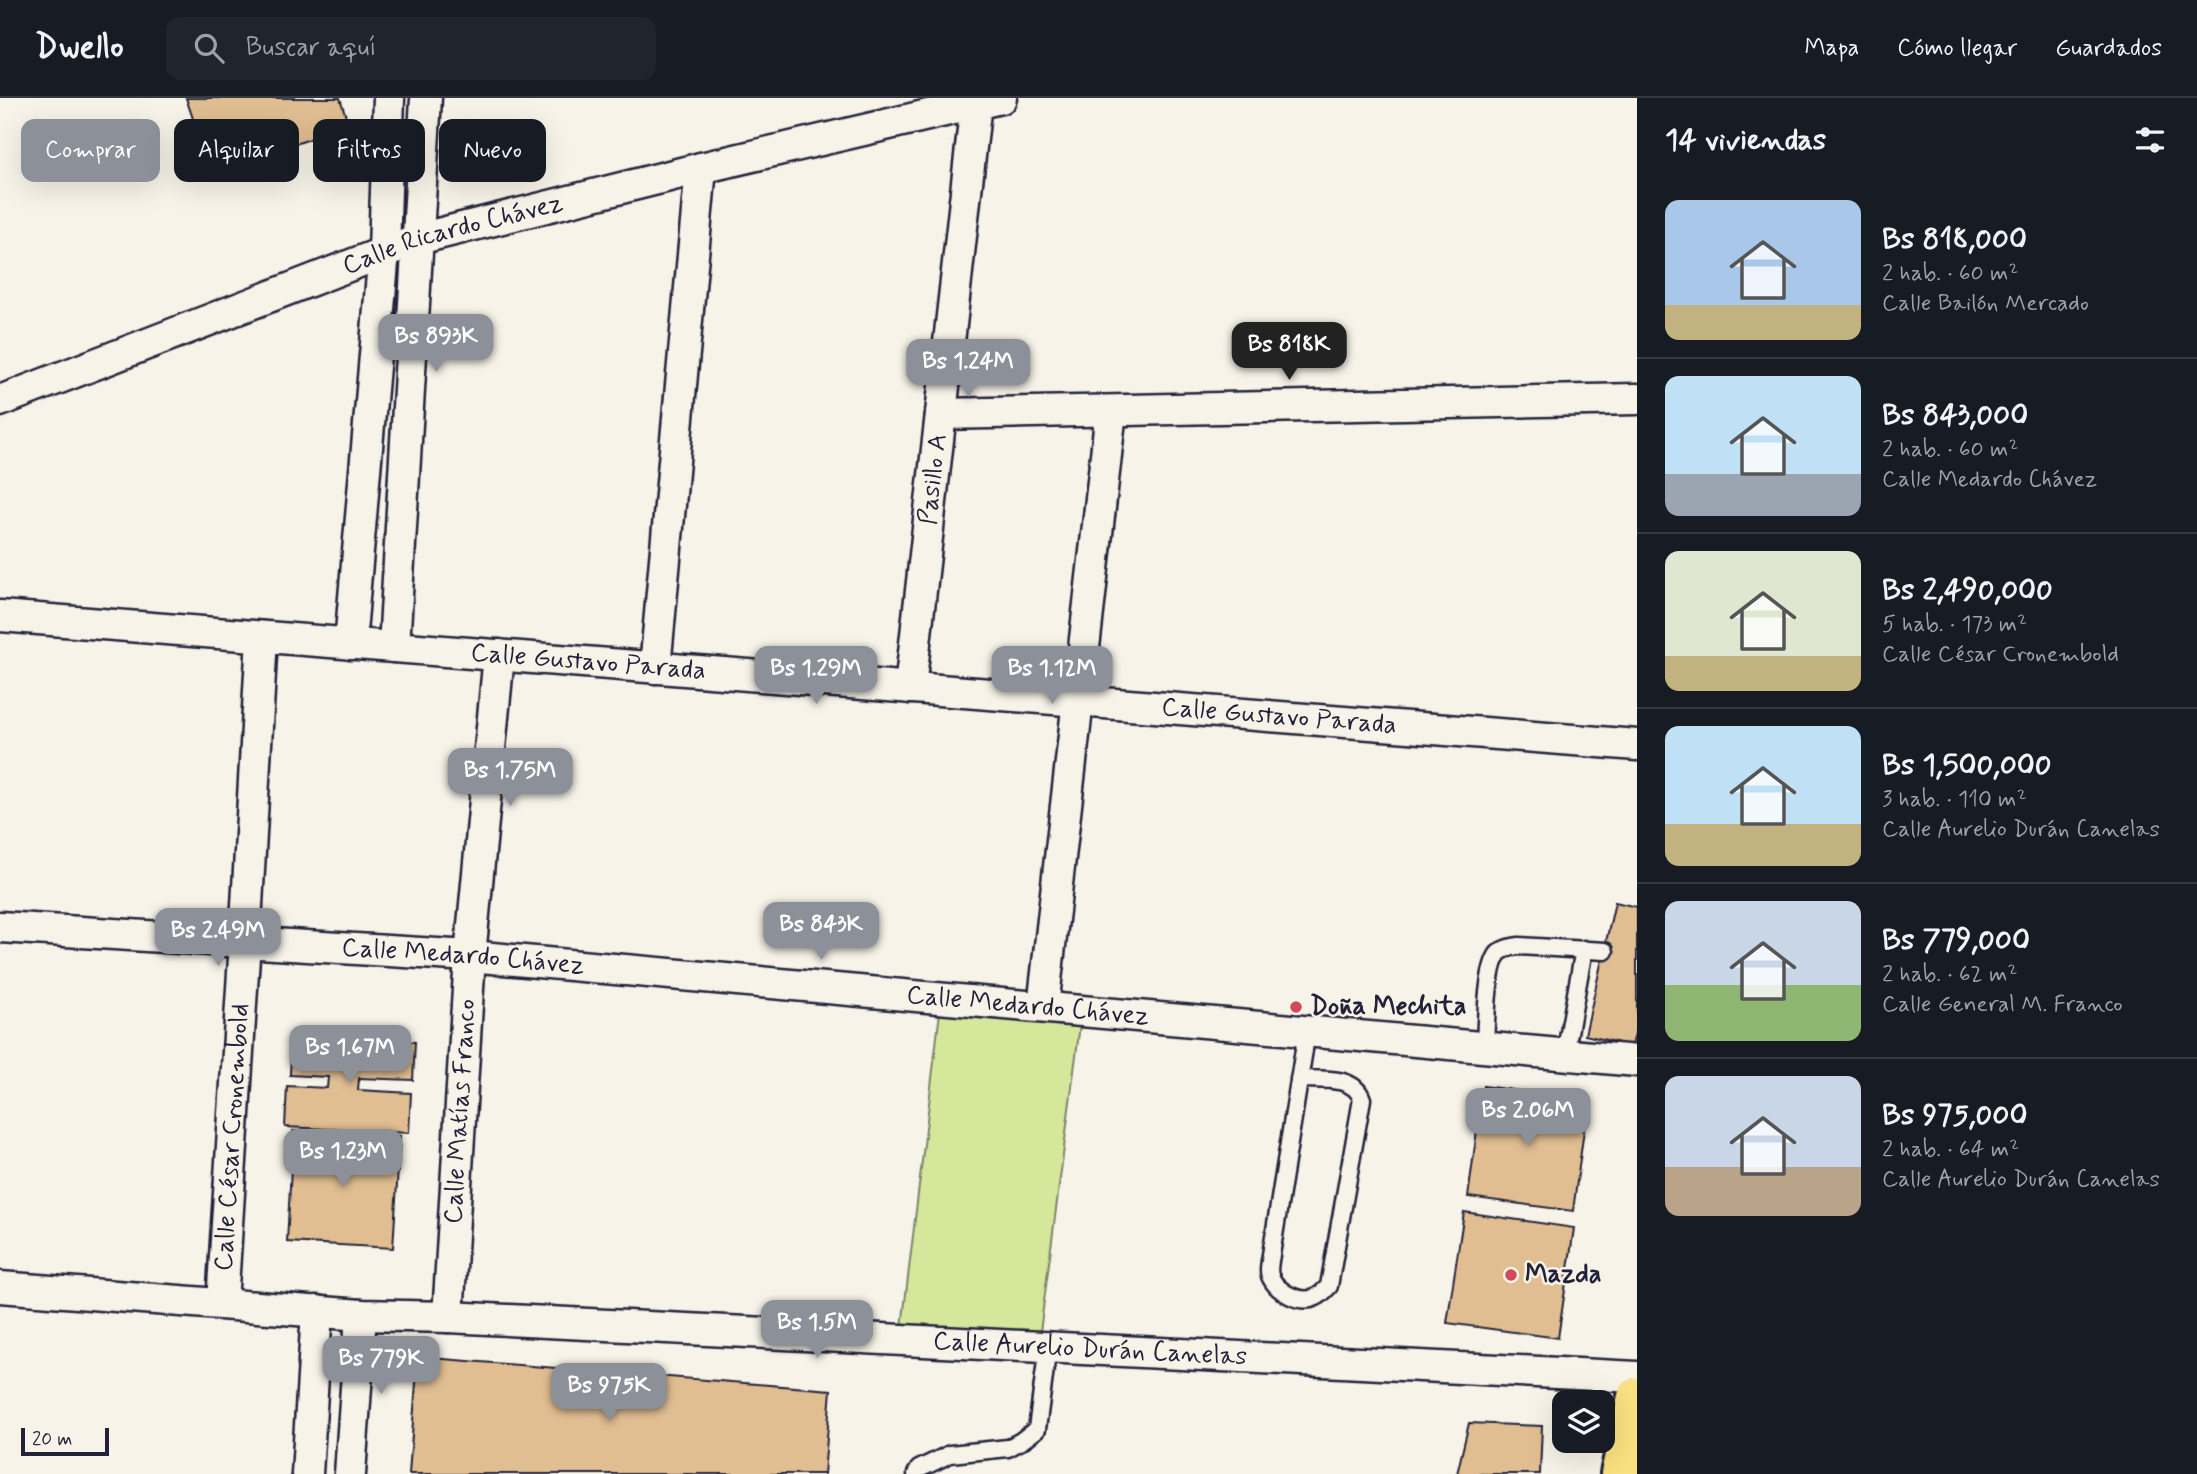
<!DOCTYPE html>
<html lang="es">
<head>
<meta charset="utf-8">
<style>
	body { margin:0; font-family:Mynerve,sans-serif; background:#20242c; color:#f1f3f6; height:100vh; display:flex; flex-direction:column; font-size:26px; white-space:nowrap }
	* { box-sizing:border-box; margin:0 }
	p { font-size:23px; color:#9ea1a6 }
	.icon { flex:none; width:38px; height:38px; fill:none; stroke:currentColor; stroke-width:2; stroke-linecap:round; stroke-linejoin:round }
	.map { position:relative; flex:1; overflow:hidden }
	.details { display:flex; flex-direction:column; background:#171b24; width:560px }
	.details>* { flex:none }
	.banner { position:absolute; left:21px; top:21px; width:665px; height:63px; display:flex; gap:14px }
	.controls { position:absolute; left:1552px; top:1292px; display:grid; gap:14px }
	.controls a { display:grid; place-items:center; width:63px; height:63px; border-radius:14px; background:#171b24; box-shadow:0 7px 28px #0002; font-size:35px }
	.scale { position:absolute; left:21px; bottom:18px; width:88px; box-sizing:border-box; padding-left:7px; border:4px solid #22223b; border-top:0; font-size:19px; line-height:24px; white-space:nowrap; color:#22223b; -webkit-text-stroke:5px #f7f3e8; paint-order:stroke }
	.price { position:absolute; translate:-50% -60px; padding:0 16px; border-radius:14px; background:#8c9099; color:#fff; font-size:23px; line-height:46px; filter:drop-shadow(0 2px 4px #0008) }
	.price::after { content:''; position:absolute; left:50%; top:42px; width:21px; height:16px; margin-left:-10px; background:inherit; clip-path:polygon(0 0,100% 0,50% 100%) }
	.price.selected { background:#222; color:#fff }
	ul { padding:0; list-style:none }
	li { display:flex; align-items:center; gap:21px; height:175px; padding:0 28px }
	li+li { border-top:2px solid #363941 }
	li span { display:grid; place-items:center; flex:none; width:196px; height:140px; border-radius:14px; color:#555 }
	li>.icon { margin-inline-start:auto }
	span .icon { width:84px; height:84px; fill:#fffc; stroke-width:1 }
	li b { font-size:30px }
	h2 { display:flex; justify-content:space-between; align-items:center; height:84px; padding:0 28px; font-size:30px }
	.chip { padding:0 24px; border-radius:14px; background:#171b24; box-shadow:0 7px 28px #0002; font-size:24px; line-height:63px }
	.chip.selected { background:#8c9099; color:#fff }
	header { display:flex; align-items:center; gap:42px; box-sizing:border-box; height:98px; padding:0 35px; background:#171b24; border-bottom:2px solid #363941 }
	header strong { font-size:33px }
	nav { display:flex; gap:38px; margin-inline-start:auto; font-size:24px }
	.search { width:490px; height:63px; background:#20242c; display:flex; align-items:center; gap:18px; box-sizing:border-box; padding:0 24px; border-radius:14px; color:#9ea1a6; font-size:26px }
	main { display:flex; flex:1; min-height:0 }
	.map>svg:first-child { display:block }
	.green { fill:#d4e79b; stroke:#7b846b; stroke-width:2 }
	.building { fill:#e1be92; stroke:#22223b; stroke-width:2 }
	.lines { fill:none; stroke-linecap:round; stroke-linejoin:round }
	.service-casing { stroke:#22223b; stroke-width:21 }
	.minor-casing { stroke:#22223b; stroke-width:35 }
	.primary-casing { stroke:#22223b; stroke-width:44 }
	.service { stroke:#f7f3e8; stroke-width:16 }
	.minor { stroke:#f7f3e8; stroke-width:30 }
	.primary { stroke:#f9e181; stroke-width:38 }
	.poi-dot { fill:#d1495b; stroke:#f7f3e8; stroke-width:2.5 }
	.labels { text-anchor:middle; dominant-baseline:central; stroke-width:5; stroke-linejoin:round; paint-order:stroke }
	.street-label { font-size:26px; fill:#22223b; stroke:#f7f3e8 }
	.poi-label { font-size:26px; font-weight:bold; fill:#22223b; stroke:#f7f3e8; text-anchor:start }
</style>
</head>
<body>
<header>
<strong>Dwello</strong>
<div class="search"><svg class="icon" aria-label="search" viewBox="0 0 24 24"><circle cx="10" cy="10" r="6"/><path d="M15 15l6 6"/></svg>Buscar aquí</div>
<nav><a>Mapa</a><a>Cómo llegar</a><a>Guardados</a></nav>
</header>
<main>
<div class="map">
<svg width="1637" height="1376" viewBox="0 0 1637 1376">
	<rect width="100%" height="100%" fill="#f7f3e8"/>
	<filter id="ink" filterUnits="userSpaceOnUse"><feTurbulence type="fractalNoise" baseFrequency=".0143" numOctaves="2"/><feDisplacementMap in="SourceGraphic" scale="14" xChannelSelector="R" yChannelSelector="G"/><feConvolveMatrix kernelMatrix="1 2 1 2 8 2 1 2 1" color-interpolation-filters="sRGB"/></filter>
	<g filter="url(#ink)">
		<path class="green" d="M 940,914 L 1080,927 L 1040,1234 L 902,1229 Z"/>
		<path class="building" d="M 186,0 L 340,0 L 349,28 L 211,74 Z
			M 1615,804 L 1637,809 L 1637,927 L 1632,948 L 1585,937 Z
			M 292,938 L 415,944 L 413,982 L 359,980 L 358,992 L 411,995 L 409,1035 L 285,1029 L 287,988 L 327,990 L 328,979 L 290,977 Z
			M 1483,988 L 1588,1002 L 1573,1113 L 1468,1099 Z
			M 293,1033 L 400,1038 L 393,1150 L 287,1144 Z
			M 1464,1114 L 1574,1130 L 1558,1240 L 1447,1225 Z
			M 418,1259 L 831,1292 L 824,1376 L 409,1376 Z
			M 1469,1325 L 1542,1328 L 1540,1376 L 1457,1376 Z"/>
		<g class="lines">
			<g class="service-casing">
				<path id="service" d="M 1485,950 C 1486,929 1486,872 1498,856 C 1503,850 1512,849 1519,848 L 1605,853
					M 1565,957 L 1584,851
					M 1299,981 C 1321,982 1354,977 1362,1001 L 1329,1188 C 1325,1192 1321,1197 1316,1199 C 1301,1207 1278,1194 1271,1180 C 1268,1175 1269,1169 1270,1163 L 1307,933
					M 916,1376 L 919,1371 L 950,1356 L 1008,1350 L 1021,1343 L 1037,1331 L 1048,1248"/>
			</g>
			<g class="minor-casing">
				<g id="minor">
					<path id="s1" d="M 0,303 L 418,141 L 701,70 L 1001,0"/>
					<path d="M 941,316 L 1637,301"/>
					<path id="s2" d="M 0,518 L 1637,647"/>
					<path d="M 350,546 L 384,153 L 389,0"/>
					<path d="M 394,549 L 426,0"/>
					<path d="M 655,570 L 701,70"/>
					<path id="s3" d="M 910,590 L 976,5"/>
					<path id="s4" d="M 0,829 L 470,858 L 1637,963"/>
					<path d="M 1043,909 L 1111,313"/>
					<path id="s5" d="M 0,1189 L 361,1217 L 448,1219 L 1637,1279"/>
					<path id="s6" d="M 222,1205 L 245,843 L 262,539"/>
					<path id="s7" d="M 448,1219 L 470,858 L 499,557"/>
					<path d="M 307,1376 L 317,1213"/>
					<path d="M 350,1376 L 361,1217"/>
				</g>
			</g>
			<g class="primary-casing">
				<path id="primary" d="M 1620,1376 L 1637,1299"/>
			</g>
			<use href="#service" class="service"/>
			<use href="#minor" class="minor"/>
			<use href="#primary" class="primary"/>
		</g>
	</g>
	<g class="poi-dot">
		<circle cx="1296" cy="909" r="7"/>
		<circle cx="1511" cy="1177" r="7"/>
	</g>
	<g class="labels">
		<g class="street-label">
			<text stroke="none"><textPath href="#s1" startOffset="483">Calle Ricardo Chávez</textPath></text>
			<text stroke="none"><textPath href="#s3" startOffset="210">Pasillo A</textPath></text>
			<text stroke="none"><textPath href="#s2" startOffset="590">Calle Gustavo Parada</textPath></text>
			<text stroke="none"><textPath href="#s2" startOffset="1283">Calle Gustavo Parada</textPath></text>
			<text stroke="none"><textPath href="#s4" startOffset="464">Calle Medardo Chávez</textPath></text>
			<text stroke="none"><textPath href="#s4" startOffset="1031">Calle Medardo Chávez</textPath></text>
			<text stroke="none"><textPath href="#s7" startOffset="206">Calle Matías Franco</textPath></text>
			<text stroke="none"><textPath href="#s6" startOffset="166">Calle César Cronembold</textPath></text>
			<text stroke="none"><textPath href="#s5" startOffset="1092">Calle Aurelio Durán Canelas</textPath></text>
		</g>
		<g class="poi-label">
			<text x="1310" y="909">Doña Mechita</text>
			<text x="1525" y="1177">Mazda</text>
		</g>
	</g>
</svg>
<div class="controls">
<a><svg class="icon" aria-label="layers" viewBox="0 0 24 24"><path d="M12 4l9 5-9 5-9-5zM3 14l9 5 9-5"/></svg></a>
</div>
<div class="scale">20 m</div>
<b class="price" style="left:436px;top:276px">Bs 893K</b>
<b class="price selected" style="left:1289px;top:284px">Bs 818K</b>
<b class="price" style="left:968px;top:301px">Bs 1.24M</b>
<b class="price" style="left:816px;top:608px">Bs 1.29M</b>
<b class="price" style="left:1052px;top:608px">Bs 1.12M</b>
<b class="price" style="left:510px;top:710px">Bs 1.75M</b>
<b class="price" style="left:821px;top:864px">Bs 843K</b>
<b class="price" style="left:218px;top:870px">Bs 2.49M</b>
<b class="price" style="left:350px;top:987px">Bs 1.67M</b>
<b class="price" style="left:1528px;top:1050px">Bs 2.06M</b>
<b class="price" style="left:343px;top:1091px">Bs 1.23M</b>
<b class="price" style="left:817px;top:1262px">Bs 1.5M</b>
<b class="price" style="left:381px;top:1298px">Bs 779K</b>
<b class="price" style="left:609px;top:1325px">Bs 975K</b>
<div class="banner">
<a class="chip selected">Comprar</a>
<a class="chip">Alquilar</a>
<a class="chip">Filtros</a>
<a class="chip">Nuevo</a>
</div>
</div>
<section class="details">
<h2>14 viviendas<svg class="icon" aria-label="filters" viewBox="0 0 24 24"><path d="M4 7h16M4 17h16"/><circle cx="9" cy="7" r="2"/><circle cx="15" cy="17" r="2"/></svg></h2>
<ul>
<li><span style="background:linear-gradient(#a9c7e8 75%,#c2b280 0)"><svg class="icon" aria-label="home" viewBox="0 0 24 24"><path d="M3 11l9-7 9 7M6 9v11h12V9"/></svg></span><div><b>Bs 818,000</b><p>2 hab. · 60 m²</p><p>Calle Bailón Mercado</p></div></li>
<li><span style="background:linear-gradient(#bfe0f5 70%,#9aa5b1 0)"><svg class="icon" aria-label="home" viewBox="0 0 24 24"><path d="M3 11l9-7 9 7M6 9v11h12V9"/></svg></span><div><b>Bs 843,000</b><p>2 hab. · 60 m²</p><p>Calle Medardo Chávez</p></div></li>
<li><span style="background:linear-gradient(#dfe7d0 75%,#c2b280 0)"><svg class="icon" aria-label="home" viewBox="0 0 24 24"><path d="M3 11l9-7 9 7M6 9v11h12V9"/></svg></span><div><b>Bs 2,490,000</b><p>5 hab. · 173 m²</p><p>Calle César Cronembold</p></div></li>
<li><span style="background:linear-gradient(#bfe0f5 70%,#c2b280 0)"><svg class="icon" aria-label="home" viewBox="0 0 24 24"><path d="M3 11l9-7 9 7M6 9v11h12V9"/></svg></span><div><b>Bs 1,500,000</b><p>3 hab. · 110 m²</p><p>Calle Aurelio Durán Canelas</p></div></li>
<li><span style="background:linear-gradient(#c9d6e8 60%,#8fb573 0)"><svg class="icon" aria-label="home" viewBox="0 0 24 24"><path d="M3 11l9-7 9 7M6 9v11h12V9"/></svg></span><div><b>Bs 779,000</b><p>2 hab. · 62 m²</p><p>Calle General M. Franco</p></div></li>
<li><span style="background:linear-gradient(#c9d6e8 65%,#b9a48a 0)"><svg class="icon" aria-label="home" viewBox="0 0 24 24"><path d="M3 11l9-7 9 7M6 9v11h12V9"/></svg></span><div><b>Bs 975,000</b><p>2 hab. · 64 m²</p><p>Calle Aurelio Durán Canelas</p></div></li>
</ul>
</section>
</main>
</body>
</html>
